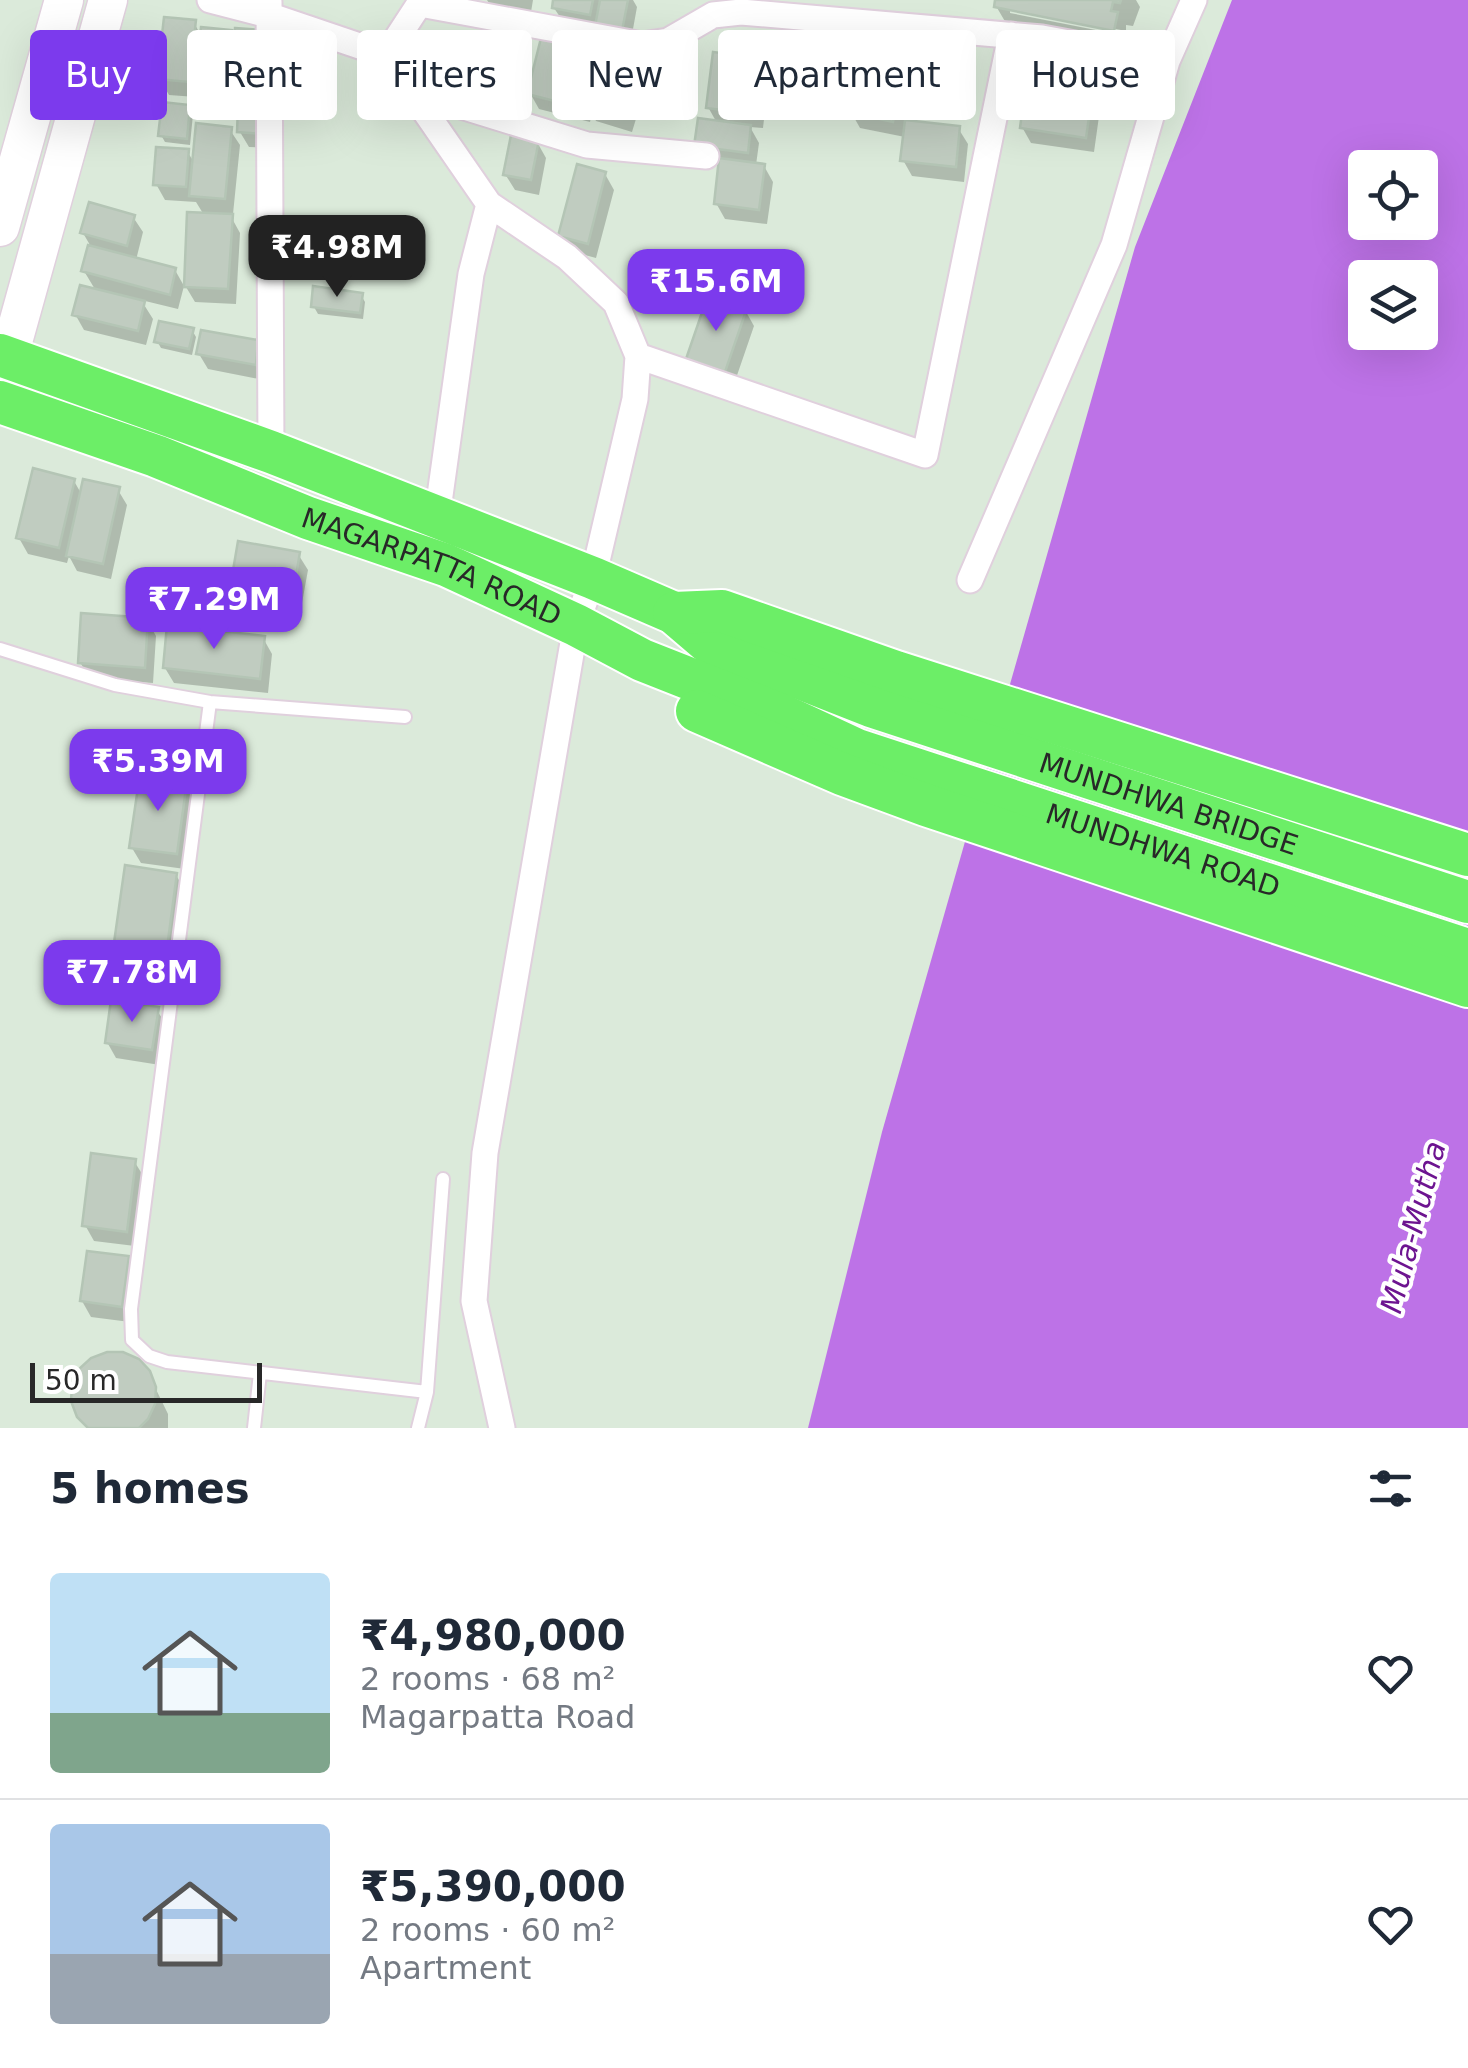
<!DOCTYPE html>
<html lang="en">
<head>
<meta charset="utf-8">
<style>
	body { margin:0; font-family:"DejaVu Sans",sans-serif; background:#f6f6f7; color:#1f2937; height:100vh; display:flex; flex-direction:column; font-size:38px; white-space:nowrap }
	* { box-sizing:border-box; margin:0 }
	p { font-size:32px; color:#747a83 }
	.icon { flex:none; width:55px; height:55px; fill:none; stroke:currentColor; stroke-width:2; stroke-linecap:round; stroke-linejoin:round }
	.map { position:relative; height:1428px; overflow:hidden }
	.sheet { display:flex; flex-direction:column; background:#fff; flex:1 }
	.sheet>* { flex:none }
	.hud { position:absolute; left:30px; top:30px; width:1410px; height:90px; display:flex; gap:20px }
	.fabs { position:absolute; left:1348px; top:150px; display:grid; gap:20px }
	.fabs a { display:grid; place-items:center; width:90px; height:90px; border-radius:10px; background:#fff; box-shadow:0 10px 40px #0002; font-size:50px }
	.scale { position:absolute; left:30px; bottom:25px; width:232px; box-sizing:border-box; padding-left:10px; border:5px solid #282828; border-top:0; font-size:28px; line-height:35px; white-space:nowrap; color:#282828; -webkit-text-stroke:8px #fff; paint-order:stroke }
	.price { position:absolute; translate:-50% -85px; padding:0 22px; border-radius:20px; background:#7c3aed; color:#fff; font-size:32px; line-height:65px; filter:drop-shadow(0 2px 5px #0008) }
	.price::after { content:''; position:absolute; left:50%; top:60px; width:30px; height:22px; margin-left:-15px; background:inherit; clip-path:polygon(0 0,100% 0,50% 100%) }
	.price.on { background:#222; color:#fff }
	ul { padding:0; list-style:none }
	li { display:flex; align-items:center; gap:30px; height:250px; padding:0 50px }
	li+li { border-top:2px solid #e0e1e3 }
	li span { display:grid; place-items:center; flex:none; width:280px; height:200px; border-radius:10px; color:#555 }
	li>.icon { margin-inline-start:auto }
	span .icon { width:120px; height:120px; fill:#fffc; stroke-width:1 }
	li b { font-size:42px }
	h2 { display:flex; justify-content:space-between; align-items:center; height:120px; padding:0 50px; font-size:42px }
	.pill { padding:0 35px; border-radius:10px; background:#fff; box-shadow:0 10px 40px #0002; font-size:35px; line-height:90px }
	.pill.on { background:#7c3aed; color:#fff }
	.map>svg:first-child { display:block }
	.water { fill:#bd72e7; fill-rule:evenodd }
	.shadow { fill:#0003 }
	.building { fill:#c0ccc0; stroke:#b4c5b5; stroke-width:2.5 }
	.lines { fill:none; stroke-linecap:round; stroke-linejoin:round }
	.service-casing { stroke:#e0d0dd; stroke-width:16 }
	.minor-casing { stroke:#e0d0dd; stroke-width:29 }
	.secondary-casing { stroke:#e0d0dd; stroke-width:41 }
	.trunk-casing { stroke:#fff; stroke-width:46 }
	.service { stroke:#fff; stroke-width:12 }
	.minor { stroke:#fff; stroke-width:25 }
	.secondary { stroke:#fff; stroke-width:38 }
	.trunk { stroke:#6cee67; stroke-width:42 }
	.labels { text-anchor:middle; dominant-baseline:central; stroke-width:8; stroke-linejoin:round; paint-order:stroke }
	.street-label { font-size:28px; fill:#282828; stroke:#fff }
	.water-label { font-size:30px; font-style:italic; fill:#6d1490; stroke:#fff }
</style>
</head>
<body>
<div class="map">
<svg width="1468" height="1428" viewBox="0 0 1468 1428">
	<rect width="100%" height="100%" fill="#dbeada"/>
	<path class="water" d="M 1232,0 L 1468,0 L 1468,1428 L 808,1428 L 882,1132 L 1135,247 ZM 1365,168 L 1420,168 L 1420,222 L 1365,222 ZM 1365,278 L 1420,278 L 1420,332 L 1365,332 Z"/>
	<path class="shadow" d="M 487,0 L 533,0 L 531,12 L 490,5 Z
		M 556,0 L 633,0 L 637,7 L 629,51 L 564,23 L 554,8 Z
		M 997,0 L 1136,0 L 1140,7 L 1133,26 L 1126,25 L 1126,31 L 1010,8 L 1010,13 L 1126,36 L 1127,32 L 1130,39 L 1127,54 L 1010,30 L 996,6 Z
		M 194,23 L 202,37 L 230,32 L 263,74 L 242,72 L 242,68 L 238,68 L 233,120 L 205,118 L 196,97 L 169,95 L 160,79 Z
		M 849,33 L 858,49 L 857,72 L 907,52 L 916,68 L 904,122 L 958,128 L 968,144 L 964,182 L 912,176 L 903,160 L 905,137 L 860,128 L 851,112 L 859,75 L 809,72 L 800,56 Z
		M 595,50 L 600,58 L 637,71 L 646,86 L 632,132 L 596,121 L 592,113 L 590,122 L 539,109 L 530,93 Z
		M 760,60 L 769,76 L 763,128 L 750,127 L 759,143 L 756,165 L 764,166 L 773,182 L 767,224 L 725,219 L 716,203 L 721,164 L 706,161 L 717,123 L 708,107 Z
		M 1093,79 L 1102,95 L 1094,152 L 1031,143 L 1022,127 Z
		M 274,99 L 272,148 L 249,147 L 240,132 Z
		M 189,107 L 193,114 L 190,145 L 165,142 L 161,135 Z
		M 230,130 L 240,145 L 233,214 L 229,213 L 240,233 L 236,304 L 195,302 L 186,287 L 204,215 L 196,202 L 165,200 L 156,184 L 187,151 L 195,164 Z
		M 537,142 L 546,158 L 539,195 L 515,190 L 505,174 Z
		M 605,174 L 614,190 L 596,258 L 570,251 L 561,236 Z
		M 133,217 L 143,232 L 136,260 L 175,270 L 184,286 L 178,309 L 141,300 L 153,319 L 146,345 L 84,330 L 75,314 L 96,291 L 84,271 L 90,245 L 83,233 Z
		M 361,295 L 365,302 L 363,319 L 318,314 L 314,307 Z
		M 745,310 L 754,326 L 733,387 L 698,375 L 689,359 Z
		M 192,330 L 196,337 L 192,355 L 161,348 L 157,341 Z
		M 256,342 L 265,358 L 264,380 L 208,369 L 199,354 Z
		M 74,481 L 82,495 L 118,490 L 127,505 L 111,579 L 77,571 L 69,556 L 67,563 L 28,554 L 19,538 Z
		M 298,554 L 308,570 L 298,625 L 240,616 L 231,600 Z
		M 147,620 L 156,636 L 153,683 L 89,678 L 80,662 Z
		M 263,638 L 272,654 L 268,693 L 174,683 L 165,668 Z
		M 185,783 L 194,799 L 185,869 L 141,863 L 132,848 Z
		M 176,875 L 190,899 L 176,1001 L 126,994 L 112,970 Z
		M 157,1010 L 166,1025 L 160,1065 L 116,1058 L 107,1042 Z
		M 134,1161 L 144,1177 L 135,1246 L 94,1241 L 85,1225 Z
		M 127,1259 L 136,1274 L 130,1322 L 91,1317 L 82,1301 Z
		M 148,1373 L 168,1414 L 168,1428 L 87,1428 L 80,1416 Z"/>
	<path class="building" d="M 553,0 L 593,0 L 590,15 L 552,8 Z
		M 600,0 L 628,0 L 621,36 L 594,31 Z
		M 995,0 L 1121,0 L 1120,3 L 1113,2 L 1111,11 L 1118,12 L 1114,31 L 994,7 Z
		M 164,17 L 196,20 L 189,82 L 157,79 Z
		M 201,27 L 232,30 L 225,105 L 193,102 Z
		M 235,28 L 263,30 L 260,68 L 232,65 Z
		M 799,28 L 851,31 L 849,60 L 797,57 Z
		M 542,34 L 597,48 L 582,108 L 527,94 Z
		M 864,41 L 909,50 L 893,122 L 849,112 Z
		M 713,52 L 761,58 L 755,114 L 706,108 Z
		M 600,56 L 639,68 L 624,117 L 585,105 Z
		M 1028,67 L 1095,76 L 1086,138 L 1020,128 Z
		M 239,80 L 266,81 L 264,134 L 237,132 Z
		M 162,102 L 190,105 L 187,139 L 158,136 Z
		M 698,118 L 751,125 L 748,153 L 694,146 Z
		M 905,120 L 960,126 L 956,167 L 900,161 Z
		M 196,123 L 232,127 L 225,199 L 189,196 Z
		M 511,135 L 539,140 L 531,180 L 503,175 Z
		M 156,147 L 189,149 L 186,187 L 153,185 Z
		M 719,158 L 765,164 L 759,210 L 714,204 Z
		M 577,164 L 606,172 L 588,244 L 558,236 Z
		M 89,202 L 135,215 L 127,246 L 80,233 Z
		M 187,212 L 233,214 L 228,289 L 184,287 Z
		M 88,245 L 176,268 L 170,295 L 81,271 Z
		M 80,285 L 145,301 L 138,331 L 72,315 Z
		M 313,286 L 363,293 L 360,313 L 311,307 Z
		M 708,295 L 747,308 L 725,372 L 686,359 Z
		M 159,321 L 194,328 L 189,349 L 154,342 Z
		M 201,330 L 258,340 L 256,365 L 196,354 Z
		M 33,468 L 75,479 L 59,548 L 16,538 Z
		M 83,479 L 120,487 L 103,564 L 66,556 Z
		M 238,541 L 300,552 L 290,611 L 228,600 Z
		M 81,613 L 148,618 L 145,668 L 78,663 Z
		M 167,625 L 265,636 L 260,679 L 163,668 Z
		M 140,774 L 187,781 L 177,854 L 129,848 Z
		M 125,865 L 177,873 L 163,978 L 110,971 Z
		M 111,1000 L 159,1007 L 152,1050 L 105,1043 Z
		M 91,1153 L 136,1159 L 127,1232 L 82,1226 Z
		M 87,1251 L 129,1256 L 122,1307 L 80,1301 Z
		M 107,1352 L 123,1352 L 139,1359 L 150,1371 L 156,1387 L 155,1404 L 148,1419 L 139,1428 L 88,1428 L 77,1417 L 71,1401 L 72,1384 L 79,1369 L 91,1358 Z"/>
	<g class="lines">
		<g class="service-casing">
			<path id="service" d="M 0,649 L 115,685 L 210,702 L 405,717
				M 210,702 L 131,1309 L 132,1340 L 149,1356 L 167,1362 L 427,1392
				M 254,1428 L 260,1373
				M 418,1428 L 427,1392 L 443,1179"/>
		</g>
		<g class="minor-casing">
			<path id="minor" d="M 210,0 L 268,15 L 386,55 L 489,204 L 567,257 L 616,303 L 638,356 L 635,399 L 593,578 L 576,625 L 485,1153 L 474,1301 L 502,1428
				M 269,2 L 271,452
				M 420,4 L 642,45 L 668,41 L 713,15 L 741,12 L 1042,38 L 1167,61
				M 386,55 L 422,0
				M 418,101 L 445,101 L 587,145 L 706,156
				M 638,356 L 925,455 L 1011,35
				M 437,517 L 471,274 L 489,204
				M 970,580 L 1114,245 L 1167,61 L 1194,0"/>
		</g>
		<g class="secondary-casing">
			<path id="secondary" d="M 0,227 L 64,0
				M 1,385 L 108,0"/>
		</g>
		<g class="trunk-casing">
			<g id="trunk">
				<path id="s1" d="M 0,355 L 271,452 L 593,578 L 674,613 L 708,642 L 871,706 L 1468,902"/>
				<path id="s2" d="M 0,402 L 156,456 L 308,518 L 446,565 L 576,625 L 642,660 L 784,716 L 857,750 L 1468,950"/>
				<path d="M 674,613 L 722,611 L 896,672 L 1468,855"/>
				<path d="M 697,711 L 842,774 L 926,805 L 1468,986"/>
			</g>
		</g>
		<use href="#service" class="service"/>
		<use href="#minor" class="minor"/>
		<use href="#secondary" class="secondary"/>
		<use href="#trunk" class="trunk"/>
	</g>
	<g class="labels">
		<g class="street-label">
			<text stroke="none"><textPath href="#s2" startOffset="462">MAGARPATTA ROAD</textPath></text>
			<text stroke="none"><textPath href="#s1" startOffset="1255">MUNDHWA BRIDGE</textPath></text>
			<text stroke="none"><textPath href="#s2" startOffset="1248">MUNDHWA ROAD</textPath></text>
		</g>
		<g class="water-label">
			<text transform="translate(1413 1227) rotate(-75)">Mula-Mutha</text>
		</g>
	</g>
</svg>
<div class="fabs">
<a><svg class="icon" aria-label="locate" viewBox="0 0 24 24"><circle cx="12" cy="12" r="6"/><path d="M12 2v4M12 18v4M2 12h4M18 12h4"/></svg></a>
<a><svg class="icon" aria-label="layers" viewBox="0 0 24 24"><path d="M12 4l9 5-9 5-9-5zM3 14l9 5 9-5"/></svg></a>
</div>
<div class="scale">50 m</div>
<b class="price on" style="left:337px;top:300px">₹4.98M</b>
<b class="price" style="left:716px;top:334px">₹15.6M</b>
<b class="price" style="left:214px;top:652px">₹7.29M</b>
<b class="price" style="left:158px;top:814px">₹5.39M</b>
<b class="price" style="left:132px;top:1025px">₹7.78M</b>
<div class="hud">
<a class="pill on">Buy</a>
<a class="pill">Rent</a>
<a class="pill">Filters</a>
<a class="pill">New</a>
<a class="pill">Apartment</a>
<a class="pill">House</a>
</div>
</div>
<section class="sheet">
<h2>5 homes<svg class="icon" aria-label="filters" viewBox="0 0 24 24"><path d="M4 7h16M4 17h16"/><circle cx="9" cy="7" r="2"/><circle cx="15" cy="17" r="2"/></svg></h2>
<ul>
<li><span style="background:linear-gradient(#bfe0f5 70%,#7fa58c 0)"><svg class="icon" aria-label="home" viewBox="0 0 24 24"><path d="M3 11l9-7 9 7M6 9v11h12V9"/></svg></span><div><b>₹4,980,000</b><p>2 rooms · 68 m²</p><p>Magarpatta Road</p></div><svg class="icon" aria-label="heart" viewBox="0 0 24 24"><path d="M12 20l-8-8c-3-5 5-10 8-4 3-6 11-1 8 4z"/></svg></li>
<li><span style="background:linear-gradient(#a9c7e8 65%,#9aa5b1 0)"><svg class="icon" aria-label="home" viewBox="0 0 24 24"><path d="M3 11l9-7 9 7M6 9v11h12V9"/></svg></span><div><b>₹5,390,000</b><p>2 rooms · 60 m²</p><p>Apartment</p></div><svg class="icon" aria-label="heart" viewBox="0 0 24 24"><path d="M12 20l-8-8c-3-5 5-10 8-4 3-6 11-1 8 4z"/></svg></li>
</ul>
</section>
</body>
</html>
